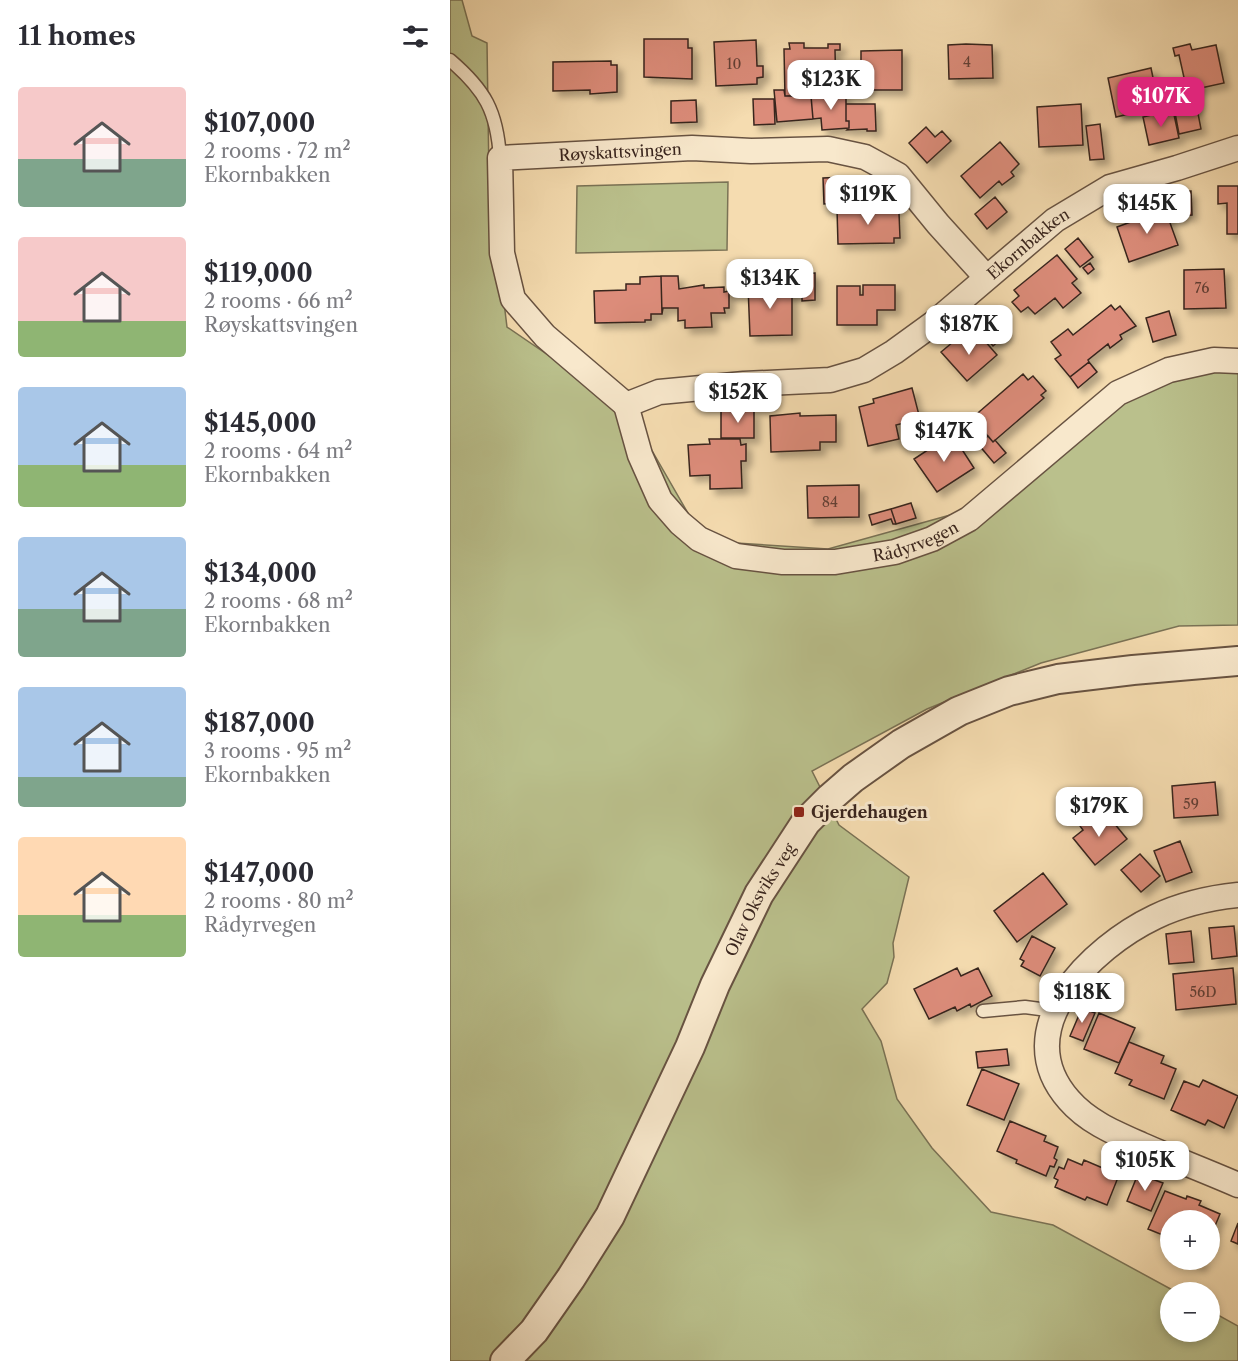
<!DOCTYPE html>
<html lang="en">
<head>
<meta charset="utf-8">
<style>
	body { margin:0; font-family:"Libre Caslon Text",serif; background:#f2f2f3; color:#2b2b33; height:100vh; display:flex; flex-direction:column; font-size:22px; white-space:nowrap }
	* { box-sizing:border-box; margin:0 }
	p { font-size:20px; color:#7c7c81 }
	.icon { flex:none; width:33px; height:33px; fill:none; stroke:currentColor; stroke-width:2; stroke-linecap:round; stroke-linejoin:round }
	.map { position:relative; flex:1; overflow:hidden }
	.panel { display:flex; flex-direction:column; background:#fff; width:450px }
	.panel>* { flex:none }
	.tools { position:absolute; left:710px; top:1210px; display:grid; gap:12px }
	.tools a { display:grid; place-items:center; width:60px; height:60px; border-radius:50%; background:#fff; box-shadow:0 3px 9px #0003; font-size:30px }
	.price { position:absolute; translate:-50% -51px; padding:0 14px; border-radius:12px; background:#fff; color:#222; font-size:20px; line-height:39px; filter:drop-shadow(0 2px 3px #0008) }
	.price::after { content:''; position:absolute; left:50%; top:36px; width:18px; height:14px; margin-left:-9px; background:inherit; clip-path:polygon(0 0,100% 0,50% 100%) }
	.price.selected { background:#db2777; color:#fff }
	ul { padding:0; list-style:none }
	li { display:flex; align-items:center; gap:18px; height:150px; padding:0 18px }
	li span { display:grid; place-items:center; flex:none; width:168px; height:120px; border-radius:6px; color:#555 }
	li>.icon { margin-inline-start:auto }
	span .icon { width:72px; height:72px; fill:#fffc; stroke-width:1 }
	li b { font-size:26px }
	h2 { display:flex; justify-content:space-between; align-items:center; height:72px; padding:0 18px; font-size:26px }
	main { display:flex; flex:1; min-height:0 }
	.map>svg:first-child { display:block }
	.green { fill:#bac08c; stroke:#7a7255; stroke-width:1.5 }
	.building { fill:#dc8c7a; stroke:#39251e; stroke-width:1.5; filter:url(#shadow) }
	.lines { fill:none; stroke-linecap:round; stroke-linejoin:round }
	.service-casing { stroke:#685342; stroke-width:15 }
	.minor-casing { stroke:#685342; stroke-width:27 }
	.tertiary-casing { stroke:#685342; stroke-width:32 }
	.service { stroke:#f8e8cc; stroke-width:12 }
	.minor { stroke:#f8e8cc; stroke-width:24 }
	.tertiary { stroke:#f8e8cc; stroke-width:28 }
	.poi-dot { fill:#8f2418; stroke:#f8e8cc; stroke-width:2 }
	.labels { text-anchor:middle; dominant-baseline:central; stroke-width:6; stroke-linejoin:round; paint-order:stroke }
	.number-label { font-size:14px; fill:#623f35 }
	.street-label { font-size:16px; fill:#39251e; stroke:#f8e8cc }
	.poi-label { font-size:16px; font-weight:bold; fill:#39251e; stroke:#f8e8cc; text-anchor:start }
</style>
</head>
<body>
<main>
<section class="panel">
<h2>11 homes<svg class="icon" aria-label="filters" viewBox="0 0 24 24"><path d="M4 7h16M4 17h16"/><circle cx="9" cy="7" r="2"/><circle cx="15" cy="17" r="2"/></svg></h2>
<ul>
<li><span style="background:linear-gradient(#f6c9c9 60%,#7fa58c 0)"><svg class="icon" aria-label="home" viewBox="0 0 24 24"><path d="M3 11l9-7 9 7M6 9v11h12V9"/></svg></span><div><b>$107,000</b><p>2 rooms · 72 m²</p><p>Ekornbakken</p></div></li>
<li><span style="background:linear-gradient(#f6c9c9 70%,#8fb573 0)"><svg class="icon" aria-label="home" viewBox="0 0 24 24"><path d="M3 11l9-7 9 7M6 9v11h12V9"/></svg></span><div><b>$119,000</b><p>2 rooms · 66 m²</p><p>Røyskattsvingen</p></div></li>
<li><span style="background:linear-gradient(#a9c7e8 65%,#8fb573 0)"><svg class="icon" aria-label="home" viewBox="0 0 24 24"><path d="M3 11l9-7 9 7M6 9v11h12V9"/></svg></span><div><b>$145,000</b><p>2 rooms · 64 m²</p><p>Ekornbakken</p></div></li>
<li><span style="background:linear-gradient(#a9c7e8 60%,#7fa58c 0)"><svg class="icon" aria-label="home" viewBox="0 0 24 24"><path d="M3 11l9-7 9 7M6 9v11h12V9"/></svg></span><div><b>$134,000</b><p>2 rooms · 68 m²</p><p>Ekornbakken</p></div></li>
<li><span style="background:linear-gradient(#a9c7e8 75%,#7fa58c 0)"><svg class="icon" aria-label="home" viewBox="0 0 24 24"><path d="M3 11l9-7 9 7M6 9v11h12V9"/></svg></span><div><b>$187,000</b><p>3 rooms · 95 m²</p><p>Ekornbakken</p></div></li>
<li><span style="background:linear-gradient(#ffd9b3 65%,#8fb573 0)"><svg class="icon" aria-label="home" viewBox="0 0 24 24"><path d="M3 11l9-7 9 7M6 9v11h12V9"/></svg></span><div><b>$147,000</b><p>2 rooms · 80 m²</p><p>Rådyrvegen</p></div></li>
</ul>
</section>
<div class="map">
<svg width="788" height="1361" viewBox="0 0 788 1361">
	<defs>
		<filter id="shadow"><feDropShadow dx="5.5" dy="5.5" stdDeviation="3" flood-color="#0004"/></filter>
	</defs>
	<rect width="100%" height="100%" fill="#f5dcb0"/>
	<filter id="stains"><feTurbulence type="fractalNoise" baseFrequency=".00333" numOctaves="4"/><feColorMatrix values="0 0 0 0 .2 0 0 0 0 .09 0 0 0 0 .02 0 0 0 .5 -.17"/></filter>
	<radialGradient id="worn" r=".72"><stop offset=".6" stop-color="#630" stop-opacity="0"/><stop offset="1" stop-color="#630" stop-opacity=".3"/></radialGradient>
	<path class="green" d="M 0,0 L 12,0 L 22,36 L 37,43 L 39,179 L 57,327 L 155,394 L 182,416 L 254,541 L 378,549 L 511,512 L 625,433 L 747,357 L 788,361 L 788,625 L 729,626 L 591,663 L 477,709 L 362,771 L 389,825 L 459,877 L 443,943 L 444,957 L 437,983 L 412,1009 L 431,1041 L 447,1099 L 482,1148 L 541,1212 L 603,1225 L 728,1293 L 720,1293 L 720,1332 L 759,1332 L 759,1310 L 788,1326 L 788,1361 L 0,1361 Z
		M 278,182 L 277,250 L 126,253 L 127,186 Z"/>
	<path class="building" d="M 194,39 L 238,39 L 238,48 L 242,48 L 242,79 L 194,77 Z
		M 306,40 L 307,66 L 313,66 L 313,77 L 307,78 L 307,84 L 266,86 L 264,42 Z
		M 339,43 L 354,43 L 354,48 L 378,48 L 378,44 L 390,44 L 390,50 L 385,50 L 386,95 L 335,96 L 334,49 L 340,49 Z
		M 516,44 L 542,45 L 543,78 L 499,79 L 498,45 Z
		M 740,44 L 742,50 L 766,45 L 774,83 L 737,91 L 729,55 L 725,56 L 723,48 Z
		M 452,50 L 452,90 L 411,90 L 411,51 Z
		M 161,61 L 161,65 L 167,65 L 167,92 L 140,94 L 140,90 L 103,91 L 103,62 Z
		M 701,68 L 709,107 L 666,117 L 658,78 Z
		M 324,90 L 334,90 L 335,96 L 361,96 L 363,119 L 327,122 Z
		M 396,95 L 396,121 L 399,121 L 399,128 L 372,130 L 371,118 L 363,119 L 361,96 Z
		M 303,99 L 324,99 L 325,124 L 304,125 Z
		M 246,100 L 247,122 L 221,123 L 221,101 Z
		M 732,100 L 733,106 L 746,103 L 751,129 L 729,134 L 723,102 Z
		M 396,104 L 425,104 L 426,131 L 417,131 L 417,129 L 397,130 L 399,128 L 399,121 L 396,121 Z
		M 631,104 L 633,145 L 589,147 L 587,107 Z
		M 723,110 L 729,138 L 699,145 L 693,117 Z
		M 650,124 L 654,159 L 640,160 L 636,126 Z
		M 476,127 L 485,137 L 492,131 L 501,141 L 477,163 L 459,143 Z
		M 550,142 L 569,164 L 561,172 L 564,176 L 552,185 L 549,181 L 530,198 L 511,176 Z
		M 397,177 L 398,202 L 374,204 L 373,178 Z
		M 768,186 L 788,186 L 788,234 L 777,234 L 777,203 L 768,204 Z
		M 741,191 L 742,215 L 726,216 L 726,211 L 718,212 L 717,192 Z
		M 545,197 L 557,212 L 537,229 L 525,214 Z
		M 443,208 L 444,213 L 449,213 L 450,238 L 444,238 L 444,243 L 388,244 L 387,209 Z
		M 715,209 L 728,245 L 679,262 L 667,227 L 686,220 L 685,218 Z
		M 628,238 L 643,257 L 630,267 L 615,249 Z
		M 607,255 L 627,279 L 622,283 L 631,293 L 613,308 L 605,298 L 585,314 L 578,307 L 571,312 L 562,302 L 569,296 L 564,290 Z
		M 640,263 L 644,269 L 638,274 L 633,268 Z
		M 774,269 L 776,308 L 734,309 L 734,270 Z
		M 365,273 L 365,300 L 352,301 L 352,293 L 342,293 L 342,285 L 336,285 L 336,274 Z
		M 211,276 L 228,276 L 229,289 L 254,285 L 254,288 L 274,287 L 274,292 L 279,291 L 279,308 L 274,308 L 275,313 L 261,313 L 262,327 L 235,328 L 235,320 L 228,321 L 228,308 L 213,308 L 212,314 Z
		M 211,276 L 212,314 L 201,314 L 201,320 L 195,320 L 195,322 L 145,323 L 144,291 L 176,290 L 176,284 L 190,284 L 190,277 Z
		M 342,285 L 342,335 L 300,336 L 298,286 Z
		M 413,285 L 445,285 L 445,310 L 427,310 L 427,325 L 387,325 L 387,286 L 410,286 L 410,295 L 413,295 Z
		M 661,305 L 665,310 L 670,306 L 686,326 L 670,335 L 672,339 L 660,348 L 658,344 L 638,360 L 639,362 L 620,377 L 605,359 L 611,355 L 601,342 L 618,329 L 623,335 Z
		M 719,311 L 726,335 L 703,342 L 696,318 Z
		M 538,312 L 557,334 L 543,346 L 524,323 Z
		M 528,333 L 547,355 L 517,381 L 491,352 L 509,337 L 515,344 Z
		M 639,362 L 647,372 L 628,388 L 620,377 Z
		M 573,374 L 578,380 L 583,376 L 596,391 L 591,395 L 594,398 L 543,442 L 522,418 Z
		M 462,388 L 470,419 L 446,425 L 449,439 L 418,446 L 409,407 L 424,403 L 423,399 Z
		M 271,411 L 304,411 L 304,438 L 271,438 Z
		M 350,413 L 350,416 L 386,415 L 386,442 L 370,442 L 370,450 L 321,452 L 320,416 Z
		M 502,434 L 524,468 L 487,492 L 464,459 Z
		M 538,436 L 543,442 L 545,440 L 556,453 L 544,463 L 528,444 Z
		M 259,439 L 290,439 L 291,445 L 296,444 L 296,461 L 291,461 L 292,488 L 260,489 L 260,475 L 240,476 L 238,445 L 260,444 Z
		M 409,485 L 409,517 L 358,518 L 357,486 Z
		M 461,503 L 466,518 L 446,524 L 441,509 Z
		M 441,509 L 446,524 L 443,524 L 441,519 L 422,525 L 419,515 Z
		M 765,782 L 768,815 L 724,818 L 722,786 Z
		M 655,812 L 677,839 L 645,865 L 623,838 L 633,830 L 630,826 L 641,817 L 644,821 Z
		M 730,841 L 742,872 L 716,882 L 704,851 Z
		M 690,854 L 710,876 L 691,892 L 671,870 Z
		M 593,873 L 617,904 L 567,942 L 544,911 Z
		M 784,926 L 787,956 L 762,959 L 759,928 Z
		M 741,931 L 744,962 L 719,964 L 716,934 Z
		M 582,936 L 605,948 L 590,976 L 571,966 L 574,961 L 570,959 Z
		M 507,968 L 511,976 L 528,968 L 542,996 L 521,1007 L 520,1004 L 507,1011 L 505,1007 L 479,1019 L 464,989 Z
		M 783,968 L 786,1004 L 726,1010 L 723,974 Z
		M 632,1008 L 645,1013 L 633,1041 L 620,1036 Z
		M 649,1013 L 685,1028 L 669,1063 L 634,1049 Z
		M 679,1042 L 714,1056 L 711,1063 L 726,1069 L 714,1099 L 679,1085 L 682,1080 L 665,1073 Z
		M 557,1049 L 559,1065 L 528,1068 L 526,1052 Z
		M 532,1069 L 569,1084 L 554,1120 L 517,1105 Z
		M 753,1080 L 788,1096 L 774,1128 L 758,1120 L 755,1125 L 721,1110 L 734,1081 L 749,1087 Z
		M 560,1121 L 596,1136 L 594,1141 L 608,1147 L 604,1158 L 607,1160 L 604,1167 L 600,1166 L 596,1176 L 566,1163 L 567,1160 L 547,1151 Z
		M 618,1159 L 632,1165 L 634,1160 L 669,1175 L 657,1205 L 637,1197 L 635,1200 L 605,1187 L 608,1180 L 604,1178 L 609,1167 L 614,1169 Z
		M 688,1174 L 713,1183 L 701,1211 L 677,1201 Z
		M 715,1191 L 736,1199 L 737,1196 L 751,1201 L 749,1205 L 770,1214 L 760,1238 L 762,1239 L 759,1246 L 759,1221 L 720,1221 L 720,1238 L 698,1229 Z
		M 788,1223 L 788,1244 L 781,1241 Z
		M 737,1260 L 753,1260 L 750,1266 Z"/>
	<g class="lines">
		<g class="service-casing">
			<path id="service" d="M 0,60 C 35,90 47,111 50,158
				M 533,1011 L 575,1007 L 605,1011"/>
		</g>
		<g class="minor-casing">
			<g id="minor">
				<path id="s1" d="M 176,405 L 95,336 L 63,299 L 52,253 L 50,158 L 242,148 L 301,151 L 378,149 L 415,157 L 448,175 L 488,224 L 536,277"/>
				<path id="s2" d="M 176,405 L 190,455 L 210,500 L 230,523 L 249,539 L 286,556 L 333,562 L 385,562 L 445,552 L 482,539 L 519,519 L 668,393 L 719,370 L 764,360 L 788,361"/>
				<path id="s3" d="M 176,405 L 209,392 L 294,384 L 380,380 L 414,370 L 444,352 L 484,323 L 605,220 L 660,187 L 727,168 L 788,148"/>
				<path d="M 788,895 C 759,898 732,904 705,917 C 642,947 556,1029 619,1100 C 638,1122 665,1133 692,1145 C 724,1159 756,1171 788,1185"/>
			</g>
		</g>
		<g class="tertiary-casing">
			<g id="tertiary">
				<path id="s4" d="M 55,1361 L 84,1331 L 121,1278 L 160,1216 L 240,1047 L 265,985 L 309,894 L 356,822 L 380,798 L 403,778 L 451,744 L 509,711 L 559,691 L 608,679 L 683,670 L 788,661"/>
			</g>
		</g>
		<use href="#service" class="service"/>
		<use href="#minor" class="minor"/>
		<use href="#tertiary" class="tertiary"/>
	</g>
	<rect class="poi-dot" x="343" y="806" width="12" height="12" rx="3"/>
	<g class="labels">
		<g class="number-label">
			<text x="517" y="62">4</text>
			<text x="284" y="64">10</text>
			<text x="752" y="288">76</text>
			<text x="380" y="502">84</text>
			<text x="741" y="804">59</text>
			<text x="753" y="992">56D</text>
		</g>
		<g class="street-label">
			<text stroke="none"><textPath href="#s1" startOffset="418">Røyskattsvingen</textPath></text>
			<text stroke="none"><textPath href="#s3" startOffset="450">Ekornbakken</textPath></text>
			<text stroke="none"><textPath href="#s2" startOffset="380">Rådyrvegen</textPath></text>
			<text stroke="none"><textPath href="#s4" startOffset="530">Olav Oksviks veg</textPath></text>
		</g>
		<g class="poi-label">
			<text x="361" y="812">Gjerdehaugen</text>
		</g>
	</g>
	<rect width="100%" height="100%" filter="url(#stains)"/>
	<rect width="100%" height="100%" fill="url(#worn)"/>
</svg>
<div class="tools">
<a>+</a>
<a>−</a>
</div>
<b class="price" style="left:381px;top:111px">$123K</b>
<b class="price selected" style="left:711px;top:128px">$107K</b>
<b class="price" style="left:418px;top:226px">$119K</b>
<b class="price" style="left:697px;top:235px">$145K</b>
<b class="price" style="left:320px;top:310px">$134K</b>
<b class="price" style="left:519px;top:356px">$187K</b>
<b class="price" style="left:288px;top:424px">$152K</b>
<b class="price" style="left:494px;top:463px">$147K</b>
<b class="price" style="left:649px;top:838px">$179K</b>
<b class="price" style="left:632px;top:1024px">$118K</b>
<b class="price" style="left:695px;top:1192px">$105K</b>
</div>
</main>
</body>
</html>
